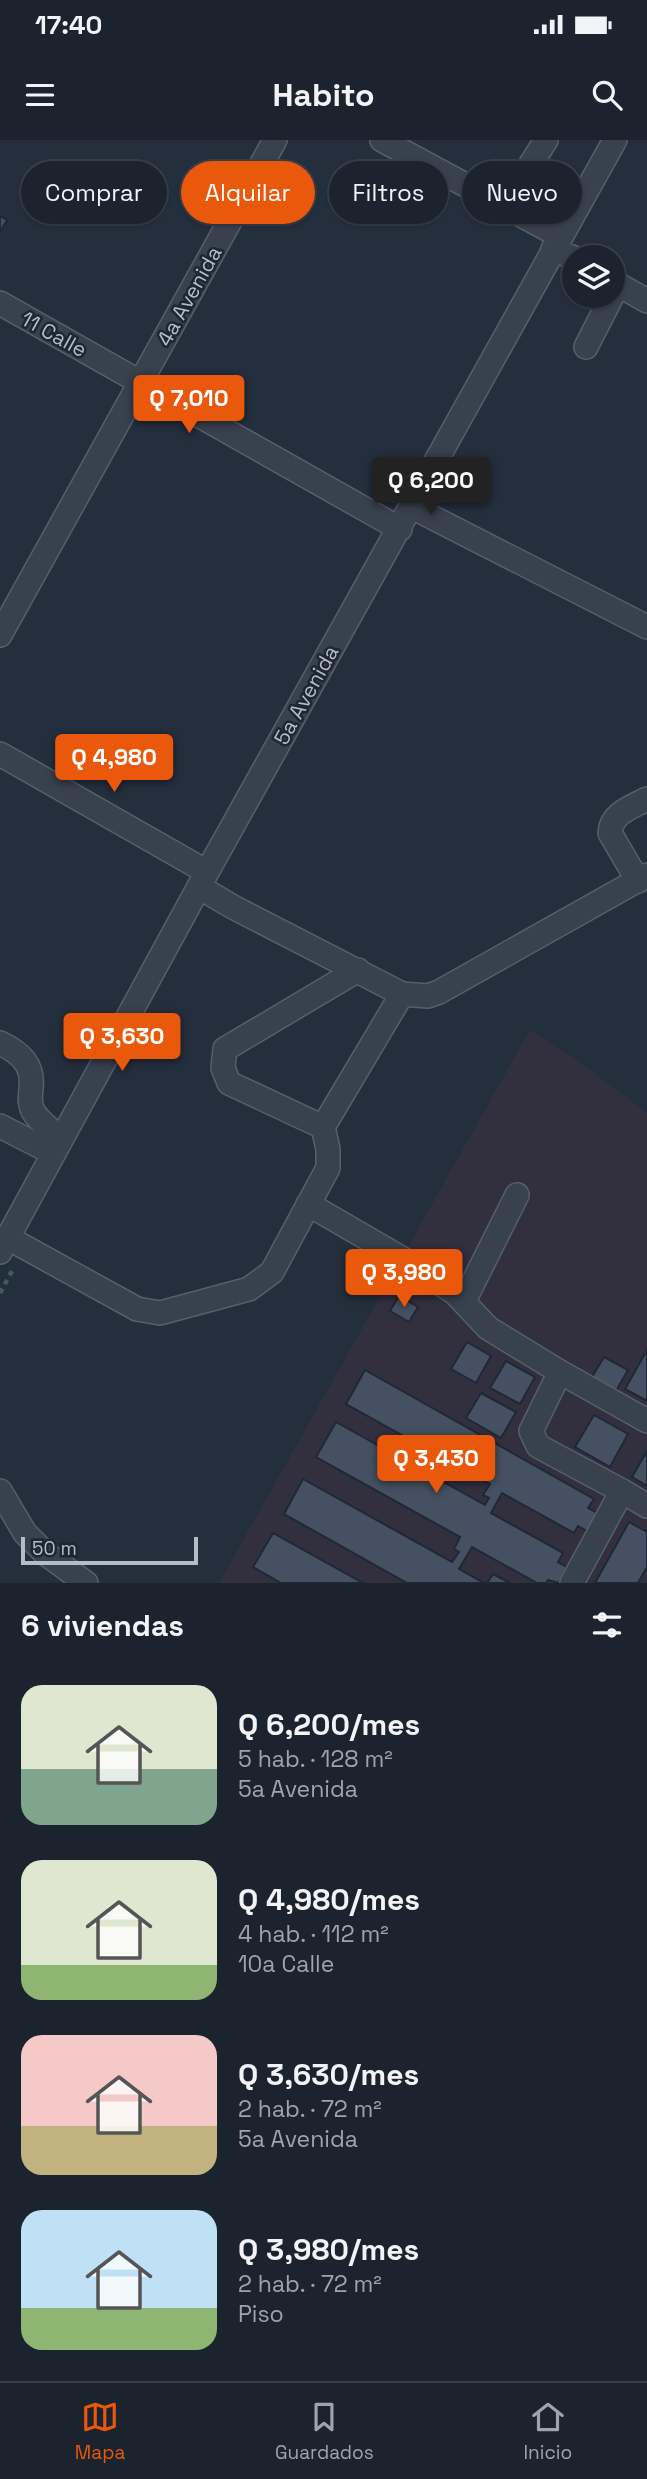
<!DOCTYPE html>
<html lang="es">
<head>
<meta charset="utf-8">
<style>
	body { margin:0; font-family:"Space Grotesk",sans-serif; background:#242b36; color:#f1f3f6; height:100vh; display:flex; flex-direction:column; font-size:26px; white-space:nowrap }
	* { box-sizing:border-box; margin:0 }
	p { font-size:23px; color:#a0a4aa }
	.icon { flex:none; width:38px; height:38px; fill:none; stroke:currentColor; stroke-width:2; stroke-linecap:round; stroke-linejoin:round }
	.map { position:relative; height:1443px; overflow:hidden }
	.side { display:flex; flex-direction:column; background:#1b232e; flex:1 }
	.side>* { flex:none }
	.guide { position:absolute; left:21px; top:21px; width:606px; height:63px; display:flex; gap:14px }
	.tools { position:absolute; left:562px; top:105px; display:grid; gap:14px }
	.tools a { display:grid; place-items:center; width:63px; height:63px; border-radius:50%; background:#1b232e; box-shadow:0 2px 5px #0004,0 0 0 2px #39404a; font-size:35px }
	.scale { position:absolute; left:21px; bottom:18px; width:177px; box-sizing:border-box; padding-left:7px; border:4px solid #b4bcc9; border-top:0; font-size:19px; line-height:24px; white-space:nowrap; color:#b4bcc9; -webkit-text-stroke:5px #1d2633; paint-order:stroke }
	.price { position:absolute; translate:-50% -60px; padding:0 16px; border-radius:7px; background:#ea580c; color:#fff; font-size:23px; line-height:46px; filter:drop-shadow(0 2px 4px #0008) }
	.price::after { content:''; position:absolute; left:50%; top:42px; width:21px; height:16px; margin-left:-10px; background:inherit; clip-path:polygon(0 0,100% 0,50% 100%) }
	.price.active { background:#222; color:#fff }
	ul { padding:0; list-style:none }
	li { display:flex; align-items:center; gap:21px; height:175px; padding:0 21px }
	li span { display:grid; place-items:center; flex:none; width:196px; height:140px; border-radius:21px; color:#555 }
	li>.icon { margin-inline-start:auto }
	span .icon { width:84px; height:84px; fill:#fffc; stroke-width:1 }
	li b { font-size:30px }
	h2 { display:flex; justify-content:space-between; align-items:center; height:84px; padding:0 21px; font-size:30px }
	.chip { padding:0 24px; border-radius:32px; background:#1b232e; box-shadow:0 2px 5px #0004,0 0 0 2px #39404a; font-size:24px; line-height:63px }
	.chip.active { background:#ea580c; color:#fff }
	.status { display:flex; justify-content:space-between; align-items:center; height:49px; padding:0 35px; background:#1b232e; direction:ltr }
	.status svg { height:19px; fill:currentColor }
	header { display:flex; justify-content:space-between; align-items:center; height:91px; padding:0 21px; background:#1b232e; font-size:32px; font-weight:700 }
	.tab-bar { display:flex; justify-content:space-around; align-items:center; height:98px; border-top:2px solid #39404a; background:#1b232e; font-size:19px; color:#a0a4aa }
	.tab-bar a { display:grid; justify-items:center; gap:4px }
	.tab-bar .active { color:#ea580c }
	.map>svg:first-child { display:block }
	.medical { fill:#32303f }
	.building { fill:#455162; stroke:#1f2835; stroke-width:2 }
	.lines { fill:none; stroke-linecap:round; stroke-linejoin:round }
	.minor-casing { stroke:#565f6c; stroke-width:26 }
	.path { stroke:#44595c; stroke-width:4.5; stroke-dasharray:5 5; stroke-linecap:butt }
	.minor { stroke:#38414e; stroke-width:23 }
	.labels { text-anchor:middle; dominant-baseline:central; stroke-width:5; stroke-linejoin:round; paint-order:stroke }
	.street-label { font-size:21px; fill:#b4bcc9; stroke:#1d2633 }
</style>
</head>
<body>
<div class="status"><b>17:40</b><svg viewBox="0 0 49 12"><path d="M0 12V9h3v3zM5 12V6h3v6zM10 12V3h3v9zM15 12V0h3v12zM26 1h20v11H26zM47 4h2v5h-2z"/></svg></div>
<header><svg class="icon" aria-label="menu" viewBox="0 0 24 24"><path d="M4 6h16M4 12h16M4 18h16"/></svg>Habito<svg class="icon" aria-label="search" viewBox="0 0 24 24"><circle cx="10" cy="10" r="6"/><path d="M15 15l6 6"/></svg></header>
<div class="map">
<svg width="647" height="1443" viewBox="0 0 647 1443">
	<rect width="100%" height="100%" fill="#242f3e"/>
	<path class="medical" d="M 530,890 L 574,918 L 647,973 L 647,1443 L 219,1443 Z"/>
	<path class="building" d="M 0,76 L 7,80 L 0,92 Z
		M 399,1156 L 418,1167 L 409,1182 L 390,1171 Z
		M 467,1202 L 491,1216 L 476,1243 L 451,1229 Z
		M 647,1210 L 647,1261 L 625,1249 Z
		M 604,1217 L 628,1230 L 616,1251 L 592,1237 Z
		M 506,1221 L 535,1237 L 520,1264 L 490,1248 Z
		M 365,1230 L 594,1359 L 588,1368 L 597,1373 L 587,1391 L 578,1386 L 574,1393 L 502,1353 L 491,1373 L 563,1413 L 558,1422 L 567,1427 L 559,1443 L 548,1440 L 546,1443 L 537,1443 L 472,1407 L 459,1429 L 484,1443 L 407,1443 L 284,1374 L 303,1339 L 452,1422 L 459,1412 L 454,1409 L 460,1397 L 316,1317 L 336,1282 L 485,1365 L 489,1358 L 483,1355 L 490,1344 L 346,1264 Z
		M 481,1253 L 516,1272 L 501,1298 L 466,1278 Z
		M 594,1275 L 628,1294 L 610,1327 L 575,1307 Z
		M 647,1311 L 647,1346 L 632,1337 Z
		M 629,1382 L 647,1392 L 647,1427 L 638,1443 L 595,1443 Z
		M 273,1393 L 363,1443 L 281,1443 L 253,1427 Z
		M 493,1434 L 510,1443 L 487,1443 Z"/>
	<g class="lines">
		<g class="minor-casing">
			<path id="minor" d="M 382,0 L 560,96
				M 524,35 L 546,0
				M 553,109 L 574,118
				M 612,141 L 647,161
				M 0,163 L 400,389
				M 586,207 L 612,156
				M 412,367 L 647,487
				M 0,495 L 275,0
				M 0,614 L 207,732
				M 638,741 L 610,693 C 611,673 632,667 647,659
				M 199,747 L 233,767 L 402,854 L 428,856 L 439,852 L 647,735
				M 0,903 C 21,913 34,925 31,949 C 30,956 30,965 33,971 C 39,982 53,991 61,999
				M 0,986 L 53,1013
				M 323,987 L 229,943 L 223,928 L 225,909 L 358,830
				M 308,1064 L 401,1118 L 455,1153 L 488,1188 L 560,1232
				M 8,1098 L 137,1169 L 160,1173 L 249,1149 L 272,1132 L 328,1028 L 328,1009 L 323,987 L 402,854
				M 0,1112 L 207,732 L 615,0
				M 464,1161 L 517,1055
				M 0,1351 L 25,1393 L 46,1414 L 86,1443
				M 622,1351 L 538,1306 L 531,1291 L 560,1232 L 647,1281
				M 572,1443 L 622,1351 L 647,1366"/>
		</g>
		<path class="path" d="M 0,1153 L 12,1131"/>
		<use href="#minor" class="minor"/>
	</g>
	<g class="labels">
		<g class="street-label">
			<text transform="translate(189 156) rotate(-61)">4a Avenida</text>
			<text transform="translate(54 194) rotate(29)">11 Calle</text>
			<text transform="translate(306 555) rotate(-61)">5a Avenida</text>
		</g>
	</g>
</svg>
<div class="tools">
<a><svg class="icon" aria-label="layers" viewBox="0 0 24 24"><path d="M12 4l9 5-9 5-9-5zM3 14l9 5 9-5"/></svg></a>
</div>
<div class="scale">50 m</div>
<b class="price" style="left:189px;top:295px">Q 7,010</b>
<b class="price active" style="left:431px;top:377px">Q 6,200</b>
<b class="price" style="left:114px;top:654px">Q 4,980</b>
<b class="price" style="left:122px;top:933px">Q 3,630</b>
<b class="price" style="left:404px;top:1169px">Q 3,980</b>
<b class="price" style="left:436px;top:1355px">Q 3,430</b>
<div class="guide">
<a class="chip">Comprar</a>
<a class="chip active">Alquilar</a>
<a class="chip">Filtros</a>
<a class="chip">Nuevo</a>
</div>
</div>
<section class="side">
<h2>6 viviendas<svg class="icon" aria-label="filters" viewBox="0 0 24 24"><path d="M4 7h16M4 17h16"/><circle cx="9" cy="7" r="2"/><circle cx="15" cy="17" r="2"/></svg></h2>
<ul>
<li><span style="background:linear-gradient(#dfe7d0 60%,#7fa58c 0)"><svg class="icon" aria-label="home" viewBox="0 0 24 24"><path d="M3 11l9-7 9 7M6 9v11h12V9"/></svg></span><div><b>Q 6,200/mes</b><p>5 hab. · 128 m²</p><p>5a Avenida</p></div></li>
<li><span style="background:linear-gradient(#dfe7d0 75%,#8fb573 0)"><svg class="icon" aria-label="home" viewBox="0 0 24 24"><path d="M3 11l9-7 9 7M6 9v11h12V9"/></svg></span><div><b>Q 4,980/mes</b><p>4 hab. · 112 m²</p><p>10a Calle</p></div></li>
<li><span style="background:linear-gradient(#f6c9c9 65%,#c2b280 0)"><svg class="icon" aria-label="home" viewBox="0 0 24 24"><path d="M3 11l9-7 9 7M6 9v11h12V9"/></svg></span><div><b>Q 3,630/mes</b><p>2 hab. · 72 m²</p><p>5a Avenida</p></div></li>
<li><span style="background:linear-gradient(#bfe0f5 70%,#8fb573 0)"><svg class="icon" aria-label="home" viewBox="0 0 24 24"><path d="M3 11l9-7 9 7M6 9v11h12V9"/></svg></span><div><b>Q 3,980/mes</b><p>2 hab. · 72 m²</p><p>Piso</p></div></li>
</ul>
</section>
<nav class="tab-bar">
<a class="active"><svg class="icon" aria-label="map" viewBox="0 0 24 24"><path d="M3 6l6-2 6 2 6-2v14l-6 2-6-2-6 2zM9 4v14M15 6v14"/></svg>Mapa</a>
<a><svg class="icon" aria-label="saved" viewBox="0 0 24 24"><path d="M7 4h10v16l-5-4-5 4z"/></svg>Guardados</a>
<a><svg class="icon" aria-label="home" viewBox="0 0 24 24"><path d="M3 11l9-7 9 7M6 9v11h12V9"/></svg>Inicio</a>
</nav>
</body>
</html>
